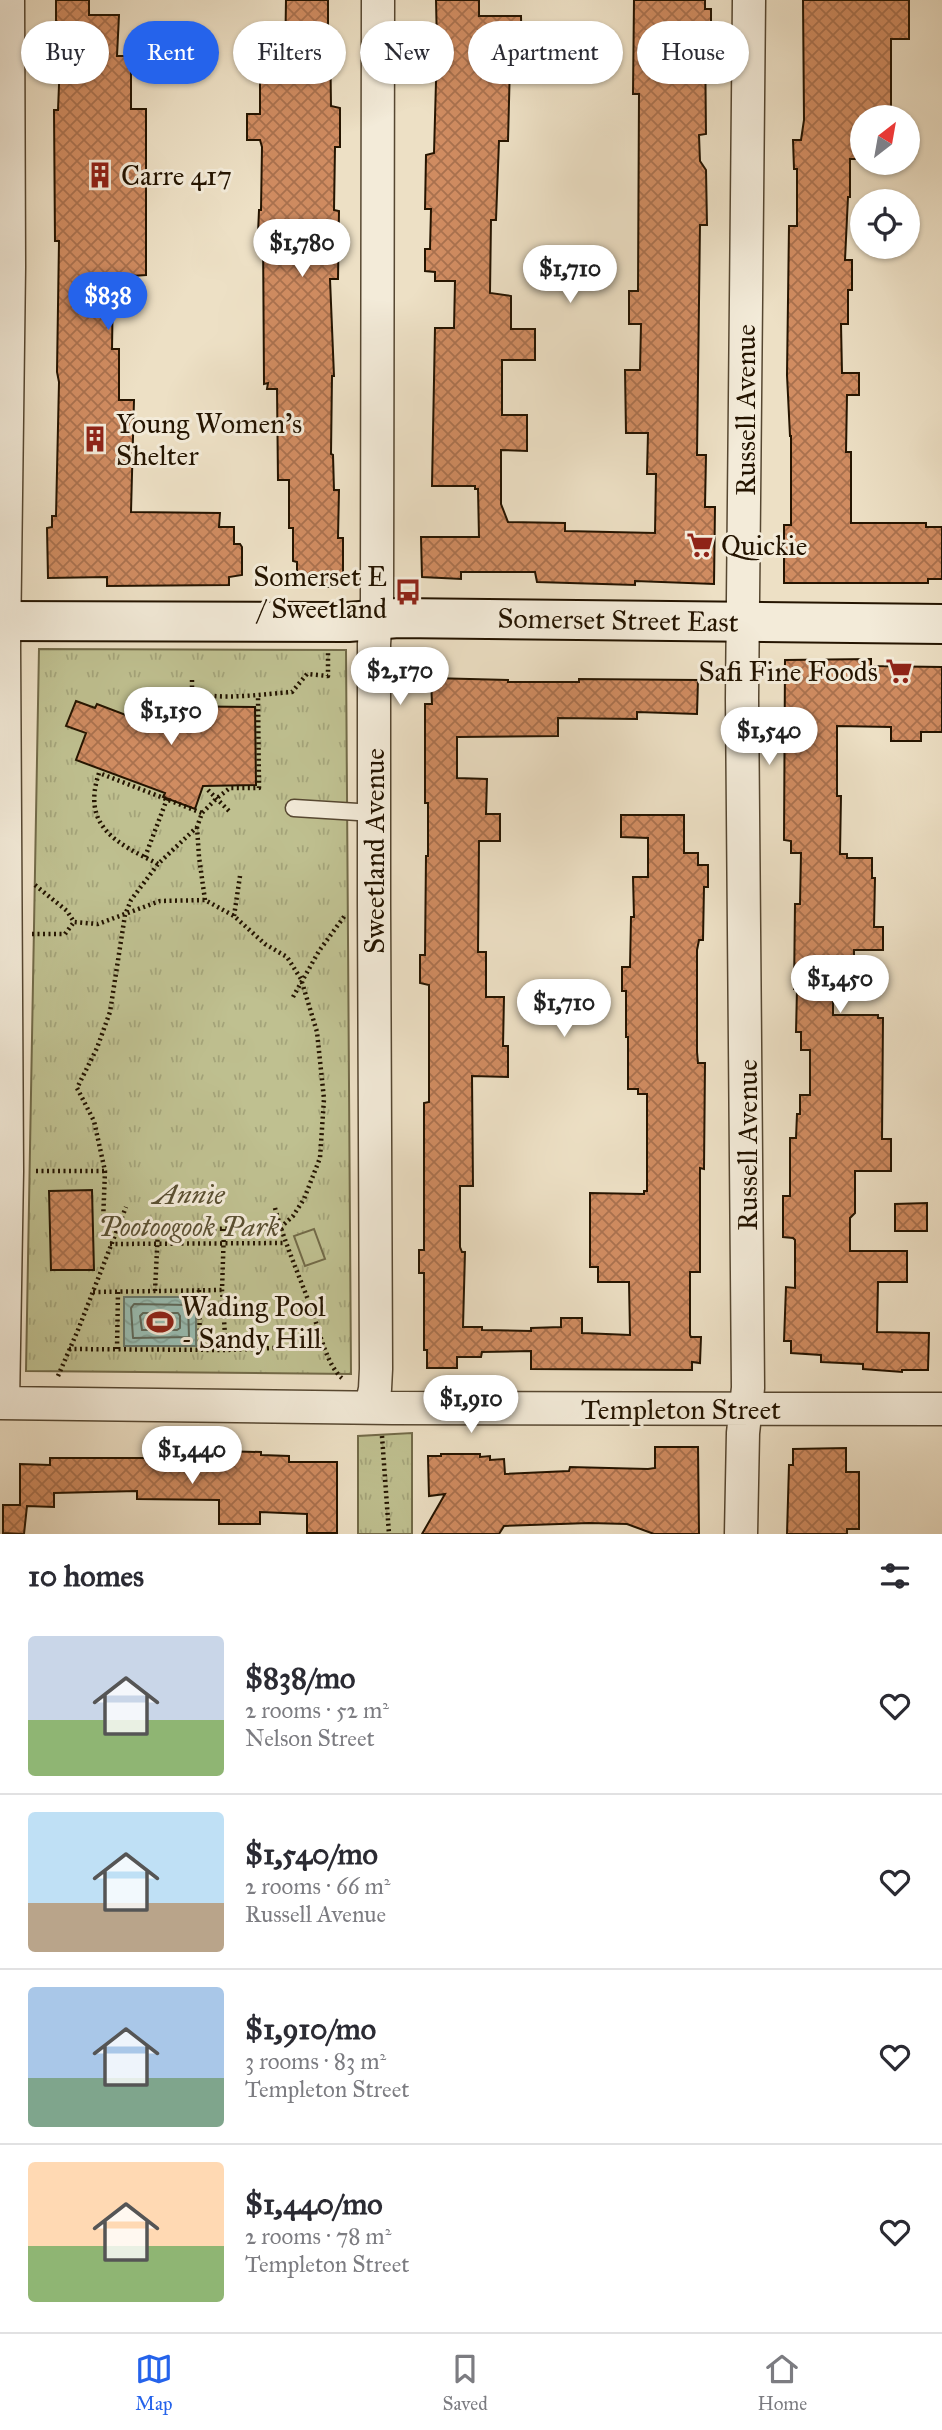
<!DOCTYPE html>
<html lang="en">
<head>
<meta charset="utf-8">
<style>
	body { margin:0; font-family:"IM FELL Great Primer",serif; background:#f2f2f3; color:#2b2b33; height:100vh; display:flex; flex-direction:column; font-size:26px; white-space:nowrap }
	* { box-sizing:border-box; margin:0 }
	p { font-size:23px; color:#7c7c81 }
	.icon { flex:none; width:38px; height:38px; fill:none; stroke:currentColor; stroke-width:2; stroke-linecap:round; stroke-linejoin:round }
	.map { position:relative; height:1534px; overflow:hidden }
	.panel { display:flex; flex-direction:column; background:#fff; flex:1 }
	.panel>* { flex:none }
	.hud { position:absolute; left:21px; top:21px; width:901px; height:63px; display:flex; gap:14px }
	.needle { width:46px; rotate:31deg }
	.controls { position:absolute; left:850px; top:105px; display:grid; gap:14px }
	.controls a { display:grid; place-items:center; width:70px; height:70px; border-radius:50%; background:#fff; box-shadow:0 2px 5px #0004; font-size:35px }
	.price { position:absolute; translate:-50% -60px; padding:0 16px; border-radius:24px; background:#fff; color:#222; font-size:23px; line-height:46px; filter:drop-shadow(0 2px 4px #0008) }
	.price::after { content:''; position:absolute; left:50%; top:42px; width:21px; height:16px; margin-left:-10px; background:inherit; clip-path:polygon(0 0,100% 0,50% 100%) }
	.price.on { background:#2563eb; color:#fff }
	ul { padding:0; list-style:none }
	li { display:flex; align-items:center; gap:21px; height:175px; padding:0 28px }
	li+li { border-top:2px solid #e1e1e2 }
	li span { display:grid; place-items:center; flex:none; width:196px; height:140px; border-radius:7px; color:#555 }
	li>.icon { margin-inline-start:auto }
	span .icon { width:84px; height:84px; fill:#fffc; stroke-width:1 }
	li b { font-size:30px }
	h2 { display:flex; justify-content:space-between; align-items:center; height:84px; padding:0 28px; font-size:30px }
	.pill { padding:0 24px; border-radius:32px; background:#fff; box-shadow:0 2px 5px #0004; font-size:24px; line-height:63px }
	.pill.on { background:#2563eb; color:#fff }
	.dock { display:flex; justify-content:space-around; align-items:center; height:98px; border-top:2px solid #e1e1e2; background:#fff; font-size:19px; color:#7c7c81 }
	.dock a { display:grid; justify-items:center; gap:4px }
	.dock .on { color:#2563eb }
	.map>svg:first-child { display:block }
	.park { fill:url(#park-tufts); stroke:#726a48; stroke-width:2 }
	.pitch { fill:#bfc090; stroke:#726a48; stroke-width:2 }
	.water { fill:url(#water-waves); stroke:#6a796b; stroke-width:2 }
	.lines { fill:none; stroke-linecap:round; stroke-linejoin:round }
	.shore { stroke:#5e6859; stroke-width:2 }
	.building { fill:url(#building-cross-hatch); stroke:#241400; stroke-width:2 }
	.lane-casing { stroke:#564731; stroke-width:19 }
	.street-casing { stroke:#564731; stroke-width:35 }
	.secondary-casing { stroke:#241400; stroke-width:42 }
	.path { stroke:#241400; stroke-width:4.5; stroke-dasharray:2 3.5; stroke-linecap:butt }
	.lane { stroke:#f3ebd9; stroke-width:16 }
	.street { stroke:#f3ebd9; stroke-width:32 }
	.secondary { stroke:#f3ebd9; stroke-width:38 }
	.labels { text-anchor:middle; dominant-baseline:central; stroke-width:6; stroke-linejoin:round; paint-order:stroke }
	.poi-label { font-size:28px; fill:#241400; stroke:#f3ebd9; text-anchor:start }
	.street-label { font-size:28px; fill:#241400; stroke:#f3ebd9 }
	.park-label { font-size:28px; font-style:italic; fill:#5a5032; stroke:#f3ebd9 }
</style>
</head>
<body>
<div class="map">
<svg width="942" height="1534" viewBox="0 0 942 1534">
	<defs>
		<pattern id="park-tufts" width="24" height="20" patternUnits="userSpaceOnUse" patternTransform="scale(1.75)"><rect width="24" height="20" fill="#bfc090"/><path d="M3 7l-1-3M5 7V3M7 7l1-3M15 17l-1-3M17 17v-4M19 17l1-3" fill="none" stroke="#a4a47a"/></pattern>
		<pattern id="water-waves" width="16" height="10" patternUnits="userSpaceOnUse" patternTransform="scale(1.75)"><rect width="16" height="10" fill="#99bdb2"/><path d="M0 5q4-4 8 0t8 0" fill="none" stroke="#84a297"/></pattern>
		<pattern id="building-cross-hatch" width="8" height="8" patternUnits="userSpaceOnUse" patternTransform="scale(1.75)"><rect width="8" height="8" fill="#d08c61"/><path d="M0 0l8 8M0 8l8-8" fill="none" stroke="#a9714e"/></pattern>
	</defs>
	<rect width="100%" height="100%" fill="#ede0c5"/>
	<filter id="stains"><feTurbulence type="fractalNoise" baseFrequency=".00286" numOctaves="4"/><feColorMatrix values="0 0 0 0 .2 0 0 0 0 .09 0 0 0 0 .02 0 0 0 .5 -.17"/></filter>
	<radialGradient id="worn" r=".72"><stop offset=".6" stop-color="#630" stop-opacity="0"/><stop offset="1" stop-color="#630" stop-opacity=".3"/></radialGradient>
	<path class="park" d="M 39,649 L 346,650 L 351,1374 L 26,1371 Z
		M 412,1433 L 412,1534 L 358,1534 L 358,1436 Z"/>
	<path class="pitch" d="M 314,1229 L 325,1259 L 305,1266 L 294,1236 Z"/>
	<path class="water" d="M 124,1297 L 196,1297 L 196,1346 L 124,1346 Z"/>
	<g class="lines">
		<path class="shore" d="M 134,1304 L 188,1305 L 189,1337 L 133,1338 L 131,1308 Z
			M 143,1313 L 178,1313 L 180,1316 L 180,1328 L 177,1330 L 142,1330 L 140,1316 Z"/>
	</g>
	<path class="building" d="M 56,0 L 89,0 L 89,15 L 119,15 L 117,56 L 131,56 L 131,109 L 146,109 L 146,275 L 116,277 L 116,281 L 113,281 L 112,349 L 119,349 L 119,400 L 134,400 L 131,512 L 220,513 L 219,527 L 234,527 L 234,544 L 240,544 L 242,547 L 242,575 L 229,577 L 229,585 L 107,586 L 107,577 L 48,578 L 47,528 L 52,527 L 52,516 L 56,516 L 59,382 L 57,372 L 59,241 L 55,241 L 54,110 L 58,110 L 61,36 L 58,36 L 58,22 L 56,21 Z
		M 286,0 L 328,0 L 328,29 L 330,29 L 331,106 L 340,108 L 340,147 L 335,147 L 334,210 L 339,211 L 338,279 L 330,279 L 334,376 L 332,376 L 331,454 L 333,455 L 334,490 L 339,490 L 338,538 L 343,538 L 343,578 L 338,578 L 338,587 L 309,587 L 309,579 L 297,579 L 297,562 L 293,561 L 293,528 L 289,528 L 289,480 L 278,480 L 277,389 L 267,389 L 268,383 L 264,384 L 263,234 L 258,234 L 259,210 L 261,210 L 262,147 L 260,140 L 247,140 L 247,114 L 260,114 L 260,81 L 269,81 L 269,65 L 285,63 Z
		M 436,0 L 479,0 L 479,16 L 521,16 L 522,63 L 510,63 L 508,141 L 499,141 L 496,220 L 491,220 L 490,293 L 511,296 L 511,329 L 535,329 L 535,360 L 502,360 L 502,415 L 527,415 L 527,451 L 501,450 L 501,504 L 508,522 L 565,523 L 565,531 L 655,533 L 656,474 L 647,474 L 648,433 L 626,433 L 625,370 L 640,370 L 641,324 L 629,324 L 629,291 L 638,291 L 639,94 L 633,94 L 634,0 L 705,0 L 705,9 L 711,9 L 711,33 L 705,33 L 706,134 L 699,135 L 700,161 L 706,170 L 707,225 L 700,225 L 697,455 L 706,455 L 705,507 L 715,507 L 714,584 L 635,581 L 635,585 L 537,582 L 535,572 L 461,572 L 461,579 L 422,577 L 421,537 L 479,537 L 478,489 L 475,489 L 475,486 L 432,486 L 435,328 L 454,328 L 455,281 L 435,281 L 435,272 L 425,271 L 425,249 L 430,249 L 431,209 L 425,209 L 426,155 L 434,153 L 437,46 Z
		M 803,0 L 909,0 L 909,39 L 891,39 L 891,117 L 863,117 L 863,120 L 860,120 L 860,159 L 850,159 L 850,197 L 848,197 L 845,260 L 852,260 L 852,290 L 848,290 L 848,324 L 841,324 L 842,373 L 859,373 L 859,395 L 847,395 L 846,452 L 851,452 L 851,523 L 926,523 L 926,527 L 942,527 L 942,579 L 928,579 L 928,583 L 784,583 L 784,525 L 791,525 L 791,436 L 790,436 L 787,375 L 789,226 L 797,226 L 797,169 L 794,169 L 793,140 L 801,140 L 804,120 Z
		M 871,659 L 871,666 L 942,667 L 942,732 L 921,732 L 921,741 L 891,741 L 891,727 L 837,726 L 837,796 L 841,796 L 840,854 L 847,854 L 847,858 L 872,858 L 872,878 L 875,878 L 874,927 L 883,927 L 883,950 L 854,950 L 854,972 L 833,972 L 833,1015 L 878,1015 L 878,1018 L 883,1018 L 882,1139 L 891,1139 L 891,1171 L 855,1171 L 855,1213 L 850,1218 L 850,1251 L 907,1251 L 907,1282 L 878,1282 L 877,1332 L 929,1333 L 928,1370 L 902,1370 L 902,1372 L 863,1369 L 863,1364 L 821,1362 L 821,1355 L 791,1353 L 791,1341 L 784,1341 L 786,1287 L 795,1288 L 795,1240 L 793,1238 L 783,1237 L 783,1196 L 790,1196 L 790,1138 L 796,1138 L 797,1114 L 800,1114 L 800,1095 L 810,1095 L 810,1050 L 801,1050 L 801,1032 L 796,1032 L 797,989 L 794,989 L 795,904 L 800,904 L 801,853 L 791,853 L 791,841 L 784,840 L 785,660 Z
		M 431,678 L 508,680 L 508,682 L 579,682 L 579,679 L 698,680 L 697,714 L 637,712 L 637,719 L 558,718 L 558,736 L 457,737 L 457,778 L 487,779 L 486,814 L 500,814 L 500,841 L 479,841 L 478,952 L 486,952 L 486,997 L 504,997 L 503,1046 L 508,1046 L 508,1077 L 472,1076 L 473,1186 L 460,1186 L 460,1247 L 462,1252 L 465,1252 L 463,1327 L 482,1327 L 482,1330 L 531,1331 L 531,1328 L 561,1327 L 561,1318 L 582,1318 L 582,1333 L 630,1335 L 629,1282 L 598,1282 L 598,1267 L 590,1267 L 590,1193 L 644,1194 L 644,1191 L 647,1191 L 647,1094 L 638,1094 L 638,1089 L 628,1089 L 628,1037 L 626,1037 L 626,991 L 622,991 L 622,967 L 630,967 L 631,917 L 634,917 L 633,877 L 648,877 L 648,838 L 621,837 L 621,815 L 684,815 L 684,853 L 698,853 L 698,865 L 708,865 L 708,887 L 704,887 L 703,940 L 699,940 L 697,950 L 697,1052 L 698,1063 L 705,1063 L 704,1169 L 700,1168 L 700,1272 L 690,1272 L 690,1335 L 691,1337 L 701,1337 L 700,1363 L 692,1362 L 692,1370 L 531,1369 L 531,1351 L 482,1352 L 481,1357 L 457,1357 L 457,1368 L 427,1368 L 427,1350 L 424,1350 L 424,1273 L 419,1273 L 419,1250 L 424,1250 L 424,1103 L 429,1102 L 429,985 L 420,983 L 420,955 L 425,955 L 426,856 L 428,856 L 428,803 L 425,803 L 425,704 L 432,704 Z
		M 76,701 L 95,708 L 97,704 L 144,722 L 150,706 L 255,707 L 256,785 L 203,786 L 195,809 L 163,797 L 165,793 L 76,760 L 86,733 L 66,726 Z
		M 92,1190 L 94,1270 L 51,1270 L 49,1191 Z
		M 927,1203 L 927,1231 L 895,1231 L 895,1204 Z
		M 655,1447 L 698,1447 L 699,1534 L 654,1534 L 627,1524 L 589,1523 L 504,1526 L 499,1534 L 422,1534 L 445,1494 L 429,1496 L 428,1456 L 441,1456 L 441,1454 L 480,1454 L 480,1457 L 490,1456 L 490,1460 L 504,1459 L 505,1474 L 569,1471 L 570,1467 L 648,1469 L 655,1468 Z
		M 846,1448 L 846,1472 L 859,1472 L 859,1529 L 847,1529 L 847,1534 L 787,1534 L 789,1465 L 793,1465 L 793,1449 Z
		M 220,1451 L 261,1452 L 261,1455 L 289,1456 L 289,1462 L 337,1462 L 337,1533 L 307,1533 L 307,1514 L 260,1512 L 260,1524 L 219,1524 L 219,1500 L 137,1499 L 137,1491 L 54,1493 L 54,1507 L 27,1506 L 24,1534 L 3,1533 L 3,1505 L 20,1505 L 20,1464 L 50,1465 L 50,1458 L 220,1458 Z"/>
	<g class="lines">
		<g class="lane-casing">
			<path id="lane" d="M 294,808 L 374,813"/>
		</g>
		<g class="street-casing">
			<path id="street" d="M 0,1403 L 392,1408 L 942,1409
				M 3,1403 L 7,1171 L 4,647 L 9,267 L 8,0
				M 371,1407 L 375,1389 L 376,1369 L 374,903 L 374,644 L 377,599 L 378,0
				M 741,1534 L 743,1433 L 748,1388 L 742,699 L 749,0"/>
		</g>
		<g class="secondary-casing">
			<path id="secondary" d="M 0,621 L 348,622 L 398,618 L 942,624"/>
		</g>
		<path class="path" d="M 192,680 L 192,703
			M 193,692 C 216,701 265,694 292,692 L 307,674 L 328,676 L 328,653
			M 208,790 L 231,813
			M 197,827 L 199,857 L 205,900
			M 145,857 L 167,799
			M 158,864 C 117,843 81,827 99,773 L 202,813
			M 35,885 L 67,911 L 74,922 L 98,924 L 160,901 L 205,900 L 234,916 L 265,944 L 287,957 L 301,979 L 317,1032 L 324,1099 L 320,1158 L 304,1199 L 293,1216 L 280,1228 L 115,1230 L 103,1222 L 105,1171 L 94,1121 L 77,1088 L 97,1048 L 110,1012 L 125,915 L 131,900 L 158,864 L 197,827 L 202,813 L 217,798 L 230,788 L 259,788 L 258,695
			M 234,916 L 240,876
			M 32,934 L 65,934 L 74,922
			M 293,997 L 319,951 L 346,914
			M 36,1171 L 105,1171
			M 275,1208 C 284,1241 298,1273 310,1305 C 318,1325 326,1366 343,1379
			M 224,1229 L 222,1290 L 226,1350
			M 110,1244 L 286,1243
			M 199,1290 L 200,1350
			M 155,1291 L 158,1230
			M 93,1292 L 222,1290
			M 69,1349 L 226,1350 L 324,1346
			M 117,1349 L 118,1292
			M 58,1376 L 78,1330 L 126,1207
			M 382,1436 L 389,1534"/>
		<use href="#lane" class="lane"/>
		<use href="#street" class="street"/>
		<use href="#secondary" class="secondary"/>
	</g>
	<defs>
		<g id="building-bare" transform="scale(2.1)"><path d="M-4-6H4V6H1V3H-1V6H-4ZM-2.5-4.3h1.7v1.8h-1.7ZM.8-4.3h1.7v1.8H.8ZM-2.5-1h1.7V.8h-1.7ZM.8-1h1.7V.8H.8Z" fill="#8f2418" stroke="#f3ebd9" stroke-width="2.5" paint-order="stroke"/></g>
		<g id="supermarket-bare" transform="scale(2.1)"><path d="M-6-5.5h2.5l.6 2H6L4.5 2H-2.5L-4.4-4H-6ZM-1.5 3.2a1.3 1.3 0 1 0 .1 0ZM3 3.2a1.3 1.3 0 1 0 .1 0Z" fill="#8f2418" stroke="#f3ebd9" stroke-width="2.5" paint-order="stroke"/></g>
		<g id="bus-bare" transform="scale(2.1)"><path d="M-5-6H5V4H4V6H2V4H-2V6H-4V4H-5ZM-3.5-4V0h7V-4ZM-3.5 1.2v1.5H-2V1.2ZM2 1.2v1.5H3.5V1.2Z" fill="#8f2418" stroke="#f3ebd9" stroke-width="2.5" paint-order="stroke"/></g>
		<g id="stadium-bare" transform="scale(2.1)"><path d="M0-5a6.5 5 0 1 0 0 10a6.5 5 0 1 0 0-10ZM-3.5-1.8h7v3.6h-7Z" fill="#8f2418" stroke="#f3ebd9" stroke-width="2.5" paint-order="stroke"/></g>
	</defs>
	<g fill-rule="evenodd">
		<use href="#building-bare" x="100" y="175"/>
		<use href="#building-bare" x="95" y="439"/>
		<use href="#supermarket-bare" x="700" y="545"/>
		<use href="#bus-bare" x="408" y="592"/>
		<use href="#supermarket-bare" x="899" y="671"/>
		<use href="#stadium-bare" x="160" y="1322"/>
	</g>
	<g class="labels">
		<g class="poi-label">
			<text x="121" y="175">Carre 417</text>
			<text x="116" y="423">Young Women's<tspan x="116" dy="32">Shelter</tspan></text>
			<text x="721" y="545">Quickie</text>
			<text x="387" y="576" text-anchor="end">Somerset E<tspan x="387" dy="32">/ Sweetland</tspan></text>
			<text x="878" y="671" text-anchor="end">Safi Fine Foods</text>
			<text x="181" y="1306">Wading Pool<tspan x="181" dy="32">- Sandy Hill</tspan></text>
		</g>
		<g class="street-label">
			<text transform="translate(745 410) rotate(-90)">Russell Avenue</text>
			<text transform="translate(618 620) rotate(1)">Somerset Street East</text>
			<text transform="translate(374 851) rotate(-90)">Sweetland Avenue</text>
			<text transform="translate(747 1145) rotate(-90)">Russell Avenue</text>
			<text x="681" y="1409">Templeton Street</text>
		</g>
		<g class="park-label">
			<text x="189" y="1194">Annie<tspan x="189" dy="32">Pootoogook Park</tspan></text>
		</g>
	</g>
	<rect width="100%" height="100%" filter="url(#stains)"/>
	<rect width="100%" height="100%" fill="url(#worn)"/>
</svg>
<div class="controls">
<a><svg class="needle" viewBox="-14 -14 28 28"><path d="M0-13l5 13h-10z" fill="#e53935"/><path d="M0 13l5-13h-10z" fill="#7c7c81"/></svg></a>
<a><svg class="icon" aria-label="locate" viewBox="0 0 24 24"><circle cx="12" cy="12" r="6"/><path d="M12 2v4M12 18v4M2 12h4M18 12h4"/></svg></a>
</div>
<b class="price" style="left:302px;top:279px">$1,780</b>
<b class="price" style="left:570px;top:305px">$1,710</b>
<b class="price on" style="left:108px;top:332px">$838</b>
<b class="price" style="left:400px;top:707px">$2,170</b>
<b class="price" style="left:171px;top:747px">$1,150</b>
<b class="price" style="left:769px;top:767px">$1,540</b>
<b class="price" style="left:840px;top:1015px">$1,450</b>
<b class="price" style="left:564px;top:1039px">$1,710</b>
<b class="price" style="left:471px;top:1435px">$1,910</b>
<b class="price" style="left:192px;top:1486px">$1,440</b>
<div class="hud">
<a class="pill">Buy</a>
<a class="pill on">Rent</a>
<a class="pill">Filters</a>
<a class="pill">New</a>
<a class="pill">Apartment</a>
<a class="pill">House</a>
</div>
</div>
<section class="panel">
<h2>10 homes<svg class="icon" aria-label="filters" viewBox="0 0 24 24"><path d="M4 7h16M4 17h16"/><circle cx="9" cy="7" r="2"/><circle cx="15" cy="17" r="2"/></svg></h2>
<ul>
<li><span style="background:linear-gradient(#c9d6e8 60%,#8fb573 0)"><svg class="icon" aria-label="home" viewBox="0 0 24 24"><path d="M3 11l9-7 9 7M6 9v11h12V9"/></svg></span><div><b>$838/mo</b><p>2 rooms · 52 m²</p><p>Nelson Street</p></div><svg class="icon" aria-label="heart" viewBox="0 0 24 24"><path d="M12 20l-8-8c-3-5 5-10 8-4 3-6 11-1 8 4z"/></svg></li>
<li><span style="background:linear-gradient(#bfe0f5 65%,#b9a48a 0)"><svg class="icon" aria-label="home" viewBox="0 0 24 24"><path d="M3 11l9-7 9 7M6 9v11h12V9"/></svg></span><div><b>$1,540/mo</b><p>2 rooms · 66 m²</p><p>Russell Avenue</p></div><svg class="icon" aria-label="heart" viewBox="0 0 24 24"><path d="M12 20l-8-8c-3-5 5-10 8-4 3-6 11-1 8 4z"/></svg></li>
<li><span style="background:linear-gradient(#a9c7e8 65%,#7fa58c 0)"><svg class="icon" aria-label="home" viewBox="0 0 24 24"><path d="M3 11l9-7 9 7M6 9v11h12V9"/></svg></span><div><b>$1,910/mo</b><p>3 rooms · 83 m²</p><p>Templeton Street</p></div><svg class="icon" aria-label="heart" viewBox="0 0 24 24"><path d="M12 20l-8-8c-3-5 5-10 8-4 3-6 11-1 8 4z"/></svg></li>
<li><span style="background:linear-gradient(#ffd9b3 60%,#8fb573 0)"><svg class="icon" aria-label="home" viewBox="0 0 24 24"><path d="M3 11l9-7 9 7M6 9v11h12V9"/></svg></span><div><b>$1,440/mo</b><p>2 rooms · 78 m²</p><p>Templeton Street</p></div><svg class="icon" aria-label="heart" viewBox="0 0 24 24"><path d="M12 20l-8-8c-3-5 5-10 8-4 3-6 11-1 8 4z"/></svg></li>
</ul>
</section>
<nav class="dock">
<a class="on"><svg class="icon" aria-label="map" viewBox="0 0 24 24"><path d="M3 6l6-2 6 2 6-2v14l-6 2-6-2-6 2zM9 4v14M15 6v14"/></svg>Map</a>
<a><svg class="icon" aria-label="saved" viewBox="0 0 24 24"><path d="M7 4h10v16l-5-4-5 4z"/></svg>Saved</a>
<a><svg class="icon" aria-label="home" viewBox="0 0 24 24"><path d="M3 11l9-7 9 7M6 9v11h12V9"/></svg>Home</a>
</nav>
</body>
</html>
